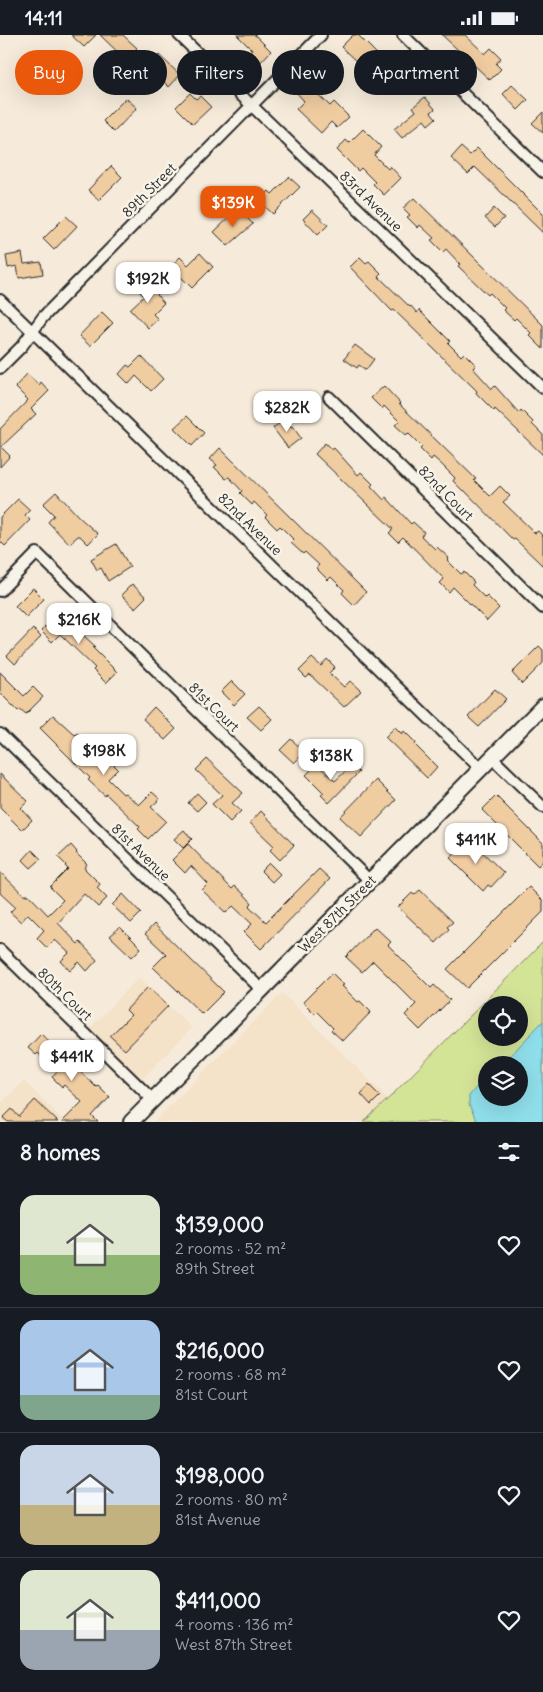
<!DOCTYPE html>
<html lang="en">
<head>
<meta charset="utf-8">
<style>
	body { margin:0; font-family:Delius,sans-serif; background:#242831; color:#f1f3f6; height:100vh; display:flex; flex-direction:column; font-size:19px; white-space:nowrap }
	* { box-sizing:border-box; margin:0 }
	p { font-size:16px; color:#9ea1a6 }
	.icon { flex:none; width:28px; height:28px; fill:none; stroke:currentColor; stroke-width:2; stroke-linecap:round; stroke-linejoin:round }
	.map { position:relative; height:1087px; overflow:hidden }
	.panel { display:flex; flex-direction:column; background:#171b24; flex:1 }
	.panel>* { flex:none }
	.guide { position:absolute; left:15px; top:15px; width:514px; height:45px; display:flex; gap:10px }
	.buttons { position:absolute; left:478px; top:961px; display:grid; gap:10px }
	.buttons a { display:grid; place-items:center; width:50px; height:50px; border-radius:50%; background:#171b24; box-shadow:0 5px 20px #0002; font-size:25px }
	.price { position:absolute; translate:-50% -42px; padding:0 11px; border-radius:10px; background:#fff; color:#222; font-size:16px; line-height:32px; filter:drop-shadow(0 1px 2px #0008) }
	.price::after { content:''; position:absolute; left:50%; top:30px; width:15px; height:11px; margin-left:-8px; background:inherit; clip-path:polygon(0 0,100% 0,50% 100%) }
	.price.selected { background:#ea580c; color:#fff }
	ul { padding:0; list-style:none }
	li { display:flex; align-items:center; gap:15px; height:125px; padding:0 20px }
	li+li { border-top:1px solid #363941 }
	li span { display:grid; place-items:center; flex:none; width:140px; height:100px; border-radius:15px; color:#555 }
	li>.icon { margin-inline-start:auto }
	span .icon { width:60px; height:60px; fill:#fffc; stroke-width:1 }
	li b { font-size:21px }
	h2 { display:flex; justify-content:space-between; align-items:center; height:60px; padding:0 20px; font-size:21px }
	.pill { padding:0 18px; border-radius:22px; background:#171b24; box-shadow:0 5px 20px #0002; font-size:18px; line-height:45px }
	.pill.selected { background:#ea580c; color:#fff }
	.status { display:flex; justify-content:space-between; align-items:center; height:35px; padding:0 25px; background:#171b24; direction:ltr }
	.status svg { height:14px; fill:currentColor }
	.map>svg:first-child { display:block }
	.built { fill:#f4e2c9 }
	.green { fill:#d4e497; stroke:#808861; fill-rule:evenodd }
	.water { fill:#8fdfeb; stroke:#67979e }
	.building { fill:#f0cca1; stroke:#2b2b2b }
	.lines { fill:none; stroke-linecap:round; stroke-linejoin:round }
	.minor-casing { stroke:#2b2b2b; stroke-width:14 }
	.secondary-casing { stroke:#2b2b2b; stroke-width:18 }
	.minor { stroke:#f7f3e8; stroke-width:10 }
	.secondary { stroke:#f7f3e8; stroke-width:14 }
	.labels { text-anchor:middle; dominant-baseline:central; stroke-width:5; stroke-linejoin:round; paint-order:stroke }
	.street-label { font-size:14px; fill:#2b2b2b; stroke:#f7f3e8 }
</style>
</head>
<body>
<div class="status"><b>14:11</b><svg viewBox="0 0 49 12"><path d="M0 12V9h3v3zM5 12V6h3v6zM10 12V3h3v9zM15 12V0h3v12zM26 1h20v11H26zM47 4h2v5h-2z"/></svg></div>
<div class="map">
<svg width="543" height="1087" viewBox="0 0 543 1087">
	<rect width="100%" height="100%" fill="#f6ebda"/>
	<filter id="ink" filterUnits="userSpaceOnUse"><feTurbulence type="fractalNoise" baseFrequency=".02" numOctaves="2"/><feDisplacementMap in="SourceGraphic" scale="10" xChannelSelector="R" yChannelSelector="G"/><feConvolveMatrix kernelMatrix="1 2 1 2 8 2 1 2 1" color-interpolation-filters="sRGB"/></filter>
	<g filter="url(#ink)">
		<path class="built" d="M 139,942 L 192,993 L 132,1054 L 80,1004 Z
			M 282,958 L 388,1064 L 364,1087 L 154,1087 Z
			M 24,1046 L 65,1087 L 0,1087 L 0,1069 Z"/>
		<path class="green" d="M 543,907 L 543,1087 L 364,1087 L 388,1064 ZM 486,970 L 519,970 L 519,1002 L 486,1002 ZM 486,1030 L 519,1030 L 519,1062 L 486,1062 Z"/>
		<path class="water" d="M 543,986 L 543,1087 L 477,1087 L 469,1070 L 469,1061 L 486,1041 L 486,1062 L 519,1062 L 519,1030 L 499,1030 L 508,1023 Z"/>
		<path class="building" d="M 71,0 L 96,0 L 84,12 Z
			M 100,0 L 123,0 L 137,13 L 126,25 Z
			M 237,0 L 255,0 L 271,16 L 254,34 L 243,24 L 252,15 Z
			M 353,0 L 358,0 L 381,23 L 383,21 L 401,39 L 390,49 L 364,23 L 359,29 L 341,12 Z
			M 442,0 L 465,0 L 485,19 L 491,13 L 501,23 L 496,29 L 501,34 L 490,45 Z
			M 159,20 L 180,40 L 169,52 L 148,31 Z
			M 305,47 L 330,71 L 334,67 L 349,82 L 337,93 L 331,87 L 321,98 L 296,74 L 304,66 L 296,57 Z
			M 512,50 L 528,65 L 518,75 L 503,59 Z
			M 190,58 L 196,64 L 200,61 L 211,72 L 193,89 L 176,72 Z
			M 425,62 L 435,74 L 431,77 L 436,83 L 428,90 L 424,85 L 402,103 L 394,94 L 416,76 L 413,72 Z
			M 126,63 L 137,73 L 114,97 L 103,86 Z
			M 543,77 L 543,98 L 532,88 Z
			M 363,94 L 381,112 L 374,120 L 388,134 L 390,131 L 401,143 L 384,160 L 373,149 L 375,147 L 361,133 L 358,136 L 337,115 L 346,105 L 349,108 Z
			M 461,112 L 470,120 L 477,113 L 543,179 L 543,198 L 475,132 L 468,139 L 451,123 Z
			M 111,131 L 122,142 L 99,165 L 88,155 Z
			M 289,142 L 300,152 L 273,179 L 259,166 L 269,156 L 272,159 Z
			M 414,163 L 543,290 L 543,314 L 529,300 L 531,298 L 516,283 L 514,285 L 503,275 L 505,273 L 490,258 L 488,260 L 458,231 L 460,229 L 446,214 L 443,217 L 431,205 L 434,203 L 420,190 L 418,193 L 407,182 L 410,180 L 403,173 Z
			M 494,173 L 504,183 L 495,192 L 485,183 Z
			M 238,174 L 253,189 L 228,211 L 214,197 Z
			M 312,175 L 328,190 L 318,200 L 303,184 Z
			M 66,181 L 77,191 L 54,215 L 43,204 Z
			M 22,218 L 24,229 L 41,227 L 43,239 L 19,243 L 17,231 L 8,233 L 6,221 Z
			M 200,218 L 213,232 L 192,253 L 171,232 L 180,222 L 188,230 Z
			M 360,222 L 366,228 L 369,226 L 381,238 L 378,241 L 410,272 L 411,271 L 417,278 L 419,275 L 450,306 L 448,308 L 461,321 L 464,318 L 476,330 L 473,333 L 492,354 L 495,351 L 519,378 L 521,375 L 533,387 L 532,389 L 543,400 L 543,420 L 495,374 L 494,376 L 476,358 L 477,356 L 394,275 L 392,276 L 350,232 Z
			M 148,245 L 160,257 L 157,260 L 164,268 L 153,279 L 158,284 L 148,293 L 130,274 L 144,261 L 138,255 Z
			M 102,277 L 113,288 L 90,311 L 79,301 Z
			M 355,310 L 374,324 L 366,335 L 359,330 L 357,333 L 344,324 Z
			M 141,321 L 163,344 L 151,356 L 136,341 L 129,349 L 119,339 L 127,330 L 130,332 Z
			M 27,339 L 39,350 L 41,347 L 49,356 L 31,374 L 36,379 L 1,412 L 10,421 L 0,432 L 0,394 L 28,365 L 15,352 Z
			M 384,351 L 400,368 L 399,369 L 476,444 L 474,445 L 490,461 L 500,451 L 510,461 L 503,467 L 535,498 L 538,496 L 543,501 L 543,531 L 515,504 L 513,505 L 464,455 L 463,456 L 453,446 L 455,443 L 440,428 L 433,422 L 431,425 L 420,414 L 422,412 L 408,398 L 406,400 L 395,390 L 399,386 L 384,371 L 382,374 L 371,363 Z
			M 187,381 L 204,398 L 192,411 L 174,393 Z
			M 285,384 L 291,392 L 292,391 L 301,403 L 288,413 L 273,393 Z
			M 325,408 L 332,415 L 334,413 L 358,440 L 361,437 L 373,449 L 371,451 L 384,465 L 386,462 L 411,489 L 413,487 L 424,497 L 421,501 L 435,514 L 437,512 L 449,523 L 447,525 L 461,539 L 464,537 L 474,547 L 472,550 L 485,563 L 487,561 L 499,573 L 487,586 L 453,552 L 449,557 L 440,548 L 444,544 L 403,502 L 398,507 L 389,498 L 393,494 L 315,419 Z
			M 220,413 L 366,557 L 354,570 L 342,558 L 344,555 L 331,542 L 328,545 L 316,533 L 319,530 L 305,517 L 303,519 L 291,508 L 294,505 L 280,491 L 277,494 L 265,482 L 267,480 L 254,467 L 252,470 L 240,458 L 242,456 L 229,442 L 226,444 L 214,432 L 217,430 L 210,424 Z
			M 56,457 L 79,482 L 98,499 L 88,509 L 80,501 L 78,501 L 69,509 L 48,487 L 54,480 L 43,469 Z
			M 18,464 L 30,475 L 25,480 L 30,485 L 5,511 L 0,506 L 0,482 Z
			M 116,509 L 130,532 L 108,546 L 101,533 L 97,535 L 91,524 Z
			M 132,549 L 146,562 L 135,573 L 121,560 Z
			M 33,553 L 44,564 L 26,582 L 15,571 Z
			M 59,578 L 95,611 L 93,613 L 117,637 L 106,648 L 93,635 L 95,633 L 60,599 L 52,607 L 41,596 Z
			M 33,594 L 41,602 L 15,629 L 7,621 Z
			M 539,611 L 543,615 L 543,628 L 522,649 L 512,638 Z
			M 312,623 L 321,631 L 327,624 L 335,632 L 329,638 L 344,652 L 350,646 L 361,656 L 344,672 L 310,640 L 306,643 L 299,636 Z
			M 0,637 L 24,661 L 33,652 L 43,662 L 26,679 L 20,674 L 18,676 L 0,658 Z
			M 232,646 L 245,659 L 234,670 L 221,657 Z
			M 495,654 L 506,664 L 479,692 L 468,682 Z
			M 259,671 L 272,684 L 261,695 L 247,682 Z
			M 154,672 L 176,694 L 165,705 L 143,684 Z
			M 53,680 L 75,700 L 77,698 L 93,714 L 96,712 L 118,734 L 108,744 L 123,759 L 125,758 L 139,770 L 152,757 L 160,764 L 151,772 L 166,786 L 148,804 L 138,794 L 140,792 L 106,759 L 105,761 L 88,745 L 90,743 L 40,693 Z
			M 395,692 L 402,699 L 404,696 L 416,708 L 415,710 L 437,732 L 427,743 L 385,702 Z
			M 291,704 L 305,717 L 294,728 L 280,715 Z
			M 207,724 L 243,758 L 232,768 L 241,776 L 230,787 L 212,769 L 222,760 L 196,735 Z
			M 317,729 L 335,746 L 352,730 L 359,737 L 329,768 L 321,760 L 324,758 L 306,740 Z
			M 0,739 L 28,766 L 21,773 L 32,785 L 22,795 L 0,773 Z
			M 376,745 L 396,765 L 361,802 L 340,782 Z
			M 197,758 L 206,767 L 197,776 L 188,768 Z
			M 496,761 L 543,808 L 543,826 L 538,831 L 482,775 Z
			M 261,776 L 294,810 L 280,825 L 270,815 L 274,811 L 250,788 Z
			M 184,795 L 192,804 L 183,813 L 174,804 Z
			M 467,802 L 504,838 L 491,852 L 488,850 L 483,856 L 450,823 L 456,818 L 453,816 Z
			M 188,809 L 232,854 L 235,851 L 245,860 L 252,868 L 249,871 L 266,887 L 319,834 L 330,844 L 261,914 L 244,897 L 252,889 L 233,871 L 226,878 L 202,855 L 208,849 L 191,831 L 185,838 L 172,825 Z
			M 71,810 L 77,817 L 76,818 L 87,829 L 84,833 L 100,849 L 97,853 L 107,863 L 98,872 L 84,859 L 58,888 L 78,909 L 80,907 L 97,925 L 87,936 L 79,927 L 70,936 L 61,926 L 69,918 L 55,905 L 47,913 L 37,903 L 44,895 L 28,879 L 21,887 L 10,877 L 15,872 L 0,858 L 0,837 L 25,861 L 28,859 L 48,880 L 63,865 L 50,852 L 68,834 L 65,831 L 66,830 L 58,822 Z
			M 32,815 L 41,824 L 31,833 L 23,825 Z
			M 269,828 L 280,839 L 272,847 L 261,836 Z
			M 529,852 L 543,866 L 543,877 L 467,953 L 447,934 Z
			M 420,855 L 453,887 L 447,892 L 449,894 L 436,908 L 398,872 L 412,858 L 414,860 Z
			M 123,859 L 141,878 L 131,888 L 112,870 Z
			M 154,889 L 224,957 L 202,979 L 153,932 L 166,919 L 145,899 Z
			M 120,892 L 141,913 L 132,922 L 110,901 Z
			M 375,892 L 391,907 L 388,910 L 431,953 L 434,950 L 450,965 L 420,995 L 405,980 L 416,969 L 373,926 L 362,937 L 346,922 Z
			M 332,938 L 344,950 L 342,951 L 358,967 L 360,966 L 371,977 L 343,1006 L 331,995 L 333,993 L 317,977 L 315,979 L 303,967 Z
			M 148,952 L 168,971 L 125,1015 L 110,1001 L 131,980 L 126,975 Z
			M 41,999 L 96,1052 L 98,1050 L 110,1062 L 92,1081 L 98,1087 L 62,1087 L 82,1067 L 64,1050 L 62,1052 L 52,1042 L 57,1036 L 38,1018 L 36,1020 L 28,1013 Z
			M 369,1050 L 380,1061 L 371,1070 L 361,1059 Z
			M 35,1065 L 58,1087 L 8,1087 L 3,1083 L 12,1074 L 19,1082 Z"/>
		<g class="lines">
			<g class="minor-casing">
				<path id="minor" d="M 179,0 L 543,353
					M 403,0 L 543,137
					M 0,265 L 481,734
					M 0,333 L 22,311 L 43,282 L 321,0
					M 329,362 L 543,573
					M 0,556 L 37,518 L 370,846
					M 0,699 L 262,955
					M 492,723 L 543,772
					M 0,915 L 153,1065"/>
			</g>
			<g class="secondary-casing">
				<path id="secondary" d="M 131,1087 L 543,671"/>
			</g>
			<use href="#minor" class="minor"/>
			<use href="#secondary" class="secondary"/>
		</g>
	</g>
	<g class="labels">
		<g class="street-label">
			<text transform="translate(149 155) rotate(-45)">89th Street</text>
			<text transform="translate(371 166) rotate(44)">83rd Avenue</text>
			<text transform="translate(446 458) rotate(45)">82nd Court</text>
			<text transform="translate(250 489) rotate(44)">82nd Avenue</text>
			<text transform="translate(214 672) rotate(44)">81st Court</text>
			<text transform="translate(141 817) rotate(44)">81st Avenue</text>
			<text transform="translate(337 879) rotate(-45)">West 87th Street</text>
			<text transform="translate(65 959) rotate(44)">80th Court</text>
		</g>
	</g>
</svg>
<div class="buttons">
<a><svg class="icon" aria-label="locate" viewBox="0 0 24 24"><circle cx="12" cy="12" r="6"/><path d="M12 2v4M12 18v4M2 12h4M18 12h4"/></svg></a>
<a><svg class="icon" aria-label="layers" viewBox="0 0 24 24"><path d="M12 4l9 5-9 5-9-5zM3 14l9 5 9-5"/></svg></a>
</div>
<b class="price selected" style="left:233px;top:193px">$139K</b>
<b class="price" style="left:148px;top:269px">$192K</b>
<b class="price" style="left:287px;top:398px">$282K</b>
<b class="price" style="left:79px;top:610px">$216K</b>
<b class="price" style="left:104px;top:741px">$198K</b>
<b class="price" style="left:331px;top:746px">$138K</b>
<b class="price" style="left:476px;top:830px">$411K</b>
<b class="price" style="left:72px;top:1047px">$441K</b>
<div class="guide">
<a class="pill selected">Buy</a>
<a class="pill">Rent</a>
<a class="pill">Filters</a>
<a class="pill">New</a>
<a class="pill">Apartment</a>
</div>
</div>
<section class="panel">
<h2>8 homes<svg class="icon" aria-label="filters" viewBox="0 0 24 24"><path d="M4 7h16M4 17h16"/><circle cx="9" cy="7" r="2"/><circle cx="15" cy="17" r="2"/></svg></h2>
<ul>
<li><span style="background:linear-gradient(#dfe7d0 60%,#8fb573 0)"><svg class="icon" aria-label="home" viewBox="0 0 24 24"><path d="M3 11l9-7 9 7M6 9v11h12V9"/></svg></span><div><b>$139,000</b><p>2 rooms · 52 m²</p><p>89th Street</p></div><svg class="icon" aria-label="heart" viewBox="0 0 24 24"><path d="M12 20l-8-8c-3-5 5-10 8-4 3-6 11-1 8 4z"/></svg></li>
<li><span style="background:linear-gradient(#a9c7e8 75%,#7fa58c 0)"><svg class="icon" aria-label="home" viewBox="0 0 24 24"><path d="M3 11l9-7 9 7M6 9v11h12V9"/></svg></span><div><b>$216,000</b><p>2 rooms · 68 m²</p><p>81st Court</p></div><svg class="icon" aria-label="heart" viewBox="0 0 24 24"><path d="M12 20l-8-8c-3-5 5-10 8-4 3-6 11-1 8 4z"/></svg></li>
<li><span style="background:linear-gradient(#c9d6e8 60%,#c2b280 0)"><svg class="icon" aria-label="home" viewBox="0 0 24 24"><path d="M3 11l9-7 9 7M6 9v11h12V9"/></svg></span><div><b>$198,000</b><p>2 rooms · 80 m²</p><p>81st Avenue</p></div><svg class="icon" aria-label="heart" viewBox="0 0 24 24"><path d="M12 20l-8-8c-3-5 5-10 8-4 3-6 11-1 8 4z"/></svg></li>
<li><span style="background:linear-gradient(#dfe7d0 60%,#9aa5b1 0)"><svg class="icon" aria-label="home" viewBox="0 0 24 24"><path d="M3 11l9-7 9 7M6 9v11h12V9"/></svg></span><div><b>$411,000</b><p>4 rooms · 136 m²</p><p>West 87th Street</p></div><svg class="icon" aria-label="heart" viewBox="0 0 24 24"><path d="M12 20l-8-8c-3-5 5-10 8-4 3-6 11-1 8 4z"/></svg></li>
</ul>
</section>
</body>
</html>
